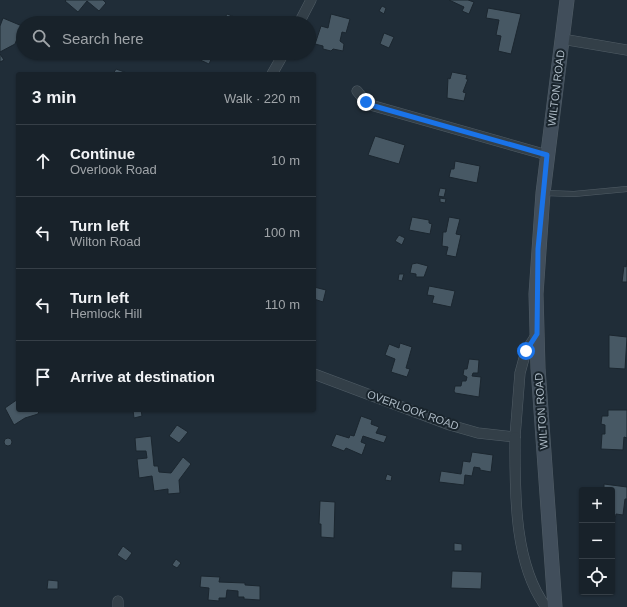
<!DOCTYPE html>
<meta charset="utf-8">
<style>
body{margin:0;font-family:Helvetica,sans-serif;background:#212a32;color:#f1f3f6}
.controls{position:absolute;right:12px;bottom:12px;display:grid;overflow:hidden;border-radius:4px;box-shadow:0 1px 3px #0004}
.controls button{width:36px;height:36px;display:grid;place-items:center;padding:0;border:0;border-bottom:1px solid #363f47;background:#18222a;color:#f1f3f6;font:20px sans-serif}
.stop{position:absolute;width:12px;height:12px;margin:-9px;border:3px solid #1a73e8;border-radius:50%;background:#fff}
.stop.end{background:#1a73e8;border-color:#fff;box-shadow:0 1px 4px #0008}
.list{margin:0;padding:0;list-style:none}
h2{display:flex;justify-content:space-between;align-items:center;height:52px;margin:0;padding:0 16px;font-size:17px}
h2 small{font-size:13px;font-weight:400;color:#9fa4a8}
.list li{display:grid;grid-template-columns:26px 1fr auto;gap:12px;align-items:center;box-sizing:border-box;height:72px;padding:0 16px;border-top:1px solid #363f47}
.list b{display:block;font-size:15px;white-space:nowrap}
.list p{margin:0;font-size:13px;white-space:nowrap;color:#9fa4a8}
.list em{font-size:13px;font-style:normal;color:#9fa4a8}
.icon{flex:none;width:22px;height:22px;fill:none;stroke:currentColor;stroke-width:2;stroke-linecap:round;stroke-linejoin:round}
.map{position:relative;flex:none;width:627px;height:607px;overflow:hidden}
.search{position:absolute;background:#18222a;box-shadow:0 1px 3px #0004;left:16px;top:16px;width:300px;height:44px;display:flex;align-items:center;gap:10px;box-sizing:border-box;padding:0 14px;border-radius:22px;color:#9fa4a8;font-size:15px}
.panel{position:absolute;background:#18222a;box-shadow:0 1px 3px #0004;left:16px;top:72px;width:300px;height:340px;border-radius:4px}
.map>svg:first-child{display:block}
.building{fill:#475864;stroke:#1b262f}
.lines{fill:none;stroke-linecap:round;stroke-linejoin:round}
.lane-casing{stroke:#515d66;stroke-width:6}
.street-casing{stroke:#515d66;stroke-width:11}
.secondary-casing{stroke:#515d66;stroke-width:15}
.lane{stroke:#333f48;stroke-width:5}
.street{stroke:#333f48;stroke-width:10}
.secondary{stroke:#414e5b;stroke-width:14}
.route{stroke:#1a73e8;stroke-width:5}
.labels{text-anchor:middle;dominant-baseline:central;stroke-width:4;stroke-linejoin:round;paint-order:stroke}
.street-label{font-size:11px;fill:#adbac5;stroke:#19242c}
</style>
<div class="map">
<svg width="627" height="607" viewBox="0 0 627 607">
<rect width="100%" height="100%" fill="#202d38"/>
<!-- building -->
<g class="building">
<polygon points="66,0 103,0 106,3 99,11 87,1 78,12 65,1"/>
<polygon points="449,0 468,0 474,2 469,14 462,11 464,7"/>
<polygon points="382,6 386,8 384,14 379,11"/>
<polygon points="488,8 521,14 511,54 498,51 501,36 496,35 499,20 486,18"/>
<polygon points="227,14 237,18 234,23 210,23 213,17 223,22"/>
<polygon points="331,14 350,19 346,33 342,32 340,41 344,44 343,51 333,49 331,51 323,49 323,46 315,44 321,26 328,28"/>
<polygon points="3,18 22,26 15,44 0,52 0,26"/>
<polygon points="384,33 394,37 389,48 380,44"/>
<polygon points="185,53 214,53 209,64"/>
<polygon points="0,54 4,60 0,62"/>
<polygon points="116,69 130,74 113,74"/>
<polygon points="452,72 467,75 466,79 468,79 463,92 466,93 464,101 447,98 448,78 450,79"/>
<polygon points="375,136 405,145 399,164 368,155"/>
<polygon points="455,161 480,166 477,183 449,177 451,169 454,169"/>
<polygon points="440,188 446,189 444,197 438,196"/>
<polygon points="440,198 446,199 445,203 440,202"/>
<polygon points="412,217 429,220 429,223 432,224 430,234 409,230"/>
<polygon points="449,217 460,219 456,234 461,235 456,257 446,255 448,247 442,246 443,232 446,232"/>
<polygon points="399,235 405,238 402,245 395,241"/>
<polygon points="627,260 627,282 622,282 624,266 626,267"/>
<polygon points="417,263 428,266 424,277 416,277 416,274 410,273 412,264"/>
<polygon points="399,274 404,274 402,281 398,280"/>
<polygon points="429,286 455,291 451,307 432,303 434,296 427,295"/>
<polygon points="314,287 326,290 323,302 314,299"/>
<polygon points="609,335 627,337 625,369 609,368"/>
<polygon points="400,343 412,347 406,368 410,369 407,377 391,372 395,359 385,355 389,344 399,348"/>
<polygon points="469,359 479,360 478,373 473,373 472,376 481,377 479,397 455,393 454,391 455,386 461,386 462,381 466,381 467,377 463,375 464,369 467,369"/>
<polygon points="18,399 18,410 39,411 38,414 25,418 14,425 5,408"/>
<polygon points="133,410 141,410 142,416 134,418"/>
<polygon points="608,410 627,410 627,438 624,437 623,450 601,449 602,434 605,434 605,425 601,424 602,416 608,416"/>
<polygon points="361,416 372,420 371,424 379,427 376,433 387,436 384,443 363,436 361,442 366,444 362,455 346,448 344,451 331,446 336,434 349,438 350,435 354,436"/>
<polygon points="177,425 188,432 179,443 169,436"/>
<polygon points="151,436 154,466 158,466 159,472 171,473 183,457 191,464 179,480 180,493 168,494 168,489 154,491 152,476 139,478 137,459 147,458 146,451 136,451 135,438"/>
<circle cx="8" cy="442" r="4"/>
<polygon points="472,452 493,455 491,472 480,470 480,468 474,467 472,476 465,475 464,485 439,482 441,471 461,474 463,461 470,462"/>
<polygon points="387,474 392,476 391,481 385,480"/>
<polygon points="604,484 627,487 627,499 625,499 623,515 616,514 612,536 612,490 604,490"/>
<polygon points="320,501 335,502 334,538 321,537 321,524 319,524"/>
<polygon points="454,543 462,544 462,551 454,551"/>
<polygon points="123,546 132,553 126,561 117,555"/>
<polygon points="176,559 181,563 177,568 172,565"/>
<polygon points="452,571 482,572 481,589 451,588"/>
<polygon points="201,576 220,577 219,582 245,583 245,585 260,586 260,600 244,599 244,597 238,597 238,591 227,590 226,598 219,598 219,601 208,600 209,588 200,587"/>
<polygon points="48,580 58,581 58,589 47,589"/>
</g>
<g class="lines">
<!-- lane casing -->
<g class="lane-casing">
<polyline id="lane" points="544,193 574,194 627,189"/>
</g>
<!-- street casing -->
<g class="street-casing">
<g id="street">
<polyline points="299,23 311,0"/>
<polyline points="562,39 627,50"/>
<polyline points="272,74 284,53"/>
<polyline points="357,91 366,102 374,106 547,155"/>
<polyline points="314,374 450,425 478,433 515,437 520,373 526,351 537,334"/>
<path d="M515,437C515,489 513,563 546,607"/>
<polyline points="118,607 118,601"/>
</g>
</g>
<!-- secondary casing -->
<g class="secondary-casing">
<polyline id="secondary" points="555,607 538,368 536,294 543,193 567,0"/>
</g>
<!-- lane -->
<use href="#lane" class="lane"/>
<!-- street -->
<use href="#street" class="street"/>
<!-- secondary -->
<use href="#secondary" class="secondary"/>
</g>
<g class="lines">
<!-- route -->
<polyline class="route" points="366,102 374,106 547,155 538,249 537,334 526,351"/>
</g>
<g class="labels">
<!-- street labels -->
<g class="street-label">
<text transform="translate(556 88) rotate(-83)">WILTON ROAD</text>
<text transform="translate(413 410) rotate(20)">OVERLOOK ROAD</text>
<text transform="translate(541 411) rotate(-94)">WILTON ROAD</text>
</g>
</g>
</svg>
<div class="controls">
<button>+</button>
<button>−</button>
<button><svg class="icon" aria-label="locate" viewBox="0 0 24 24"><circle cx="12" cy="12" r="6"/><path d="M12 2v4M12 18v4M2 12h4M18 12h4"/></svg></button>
</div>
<div class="stop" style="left:526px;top:351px"></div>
<div class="stop end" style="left:366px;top:102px"></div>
<div class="search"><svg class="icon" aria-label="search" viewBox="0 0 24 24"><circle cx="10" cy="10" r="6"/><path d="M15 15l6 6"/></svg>Search here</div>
<section class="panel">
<h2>3 min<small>Walk · 220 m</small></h2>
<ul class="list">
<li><svg class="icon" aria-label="ahead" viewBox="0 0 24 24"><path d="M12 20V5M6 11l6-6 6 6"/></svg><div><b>Continue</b><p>Overlook Road</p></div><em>10 m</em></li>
<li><svg class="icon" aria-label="left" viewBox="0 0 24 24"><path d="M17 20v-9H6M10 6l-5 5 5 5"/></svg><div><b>Turn left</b><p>Wilton Road</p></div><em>100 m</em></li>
<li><svg class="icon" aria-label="left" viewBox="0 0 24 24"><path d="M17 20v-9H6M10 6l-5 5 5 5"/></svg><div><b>Turn left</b><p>Hemlock Hill</p></div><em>110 m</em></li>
<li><svg class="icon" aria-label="arrive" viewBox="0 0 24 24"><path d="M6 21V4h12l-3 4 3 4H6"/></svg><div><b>Arrive at destination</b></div></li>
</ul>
</section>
</div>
